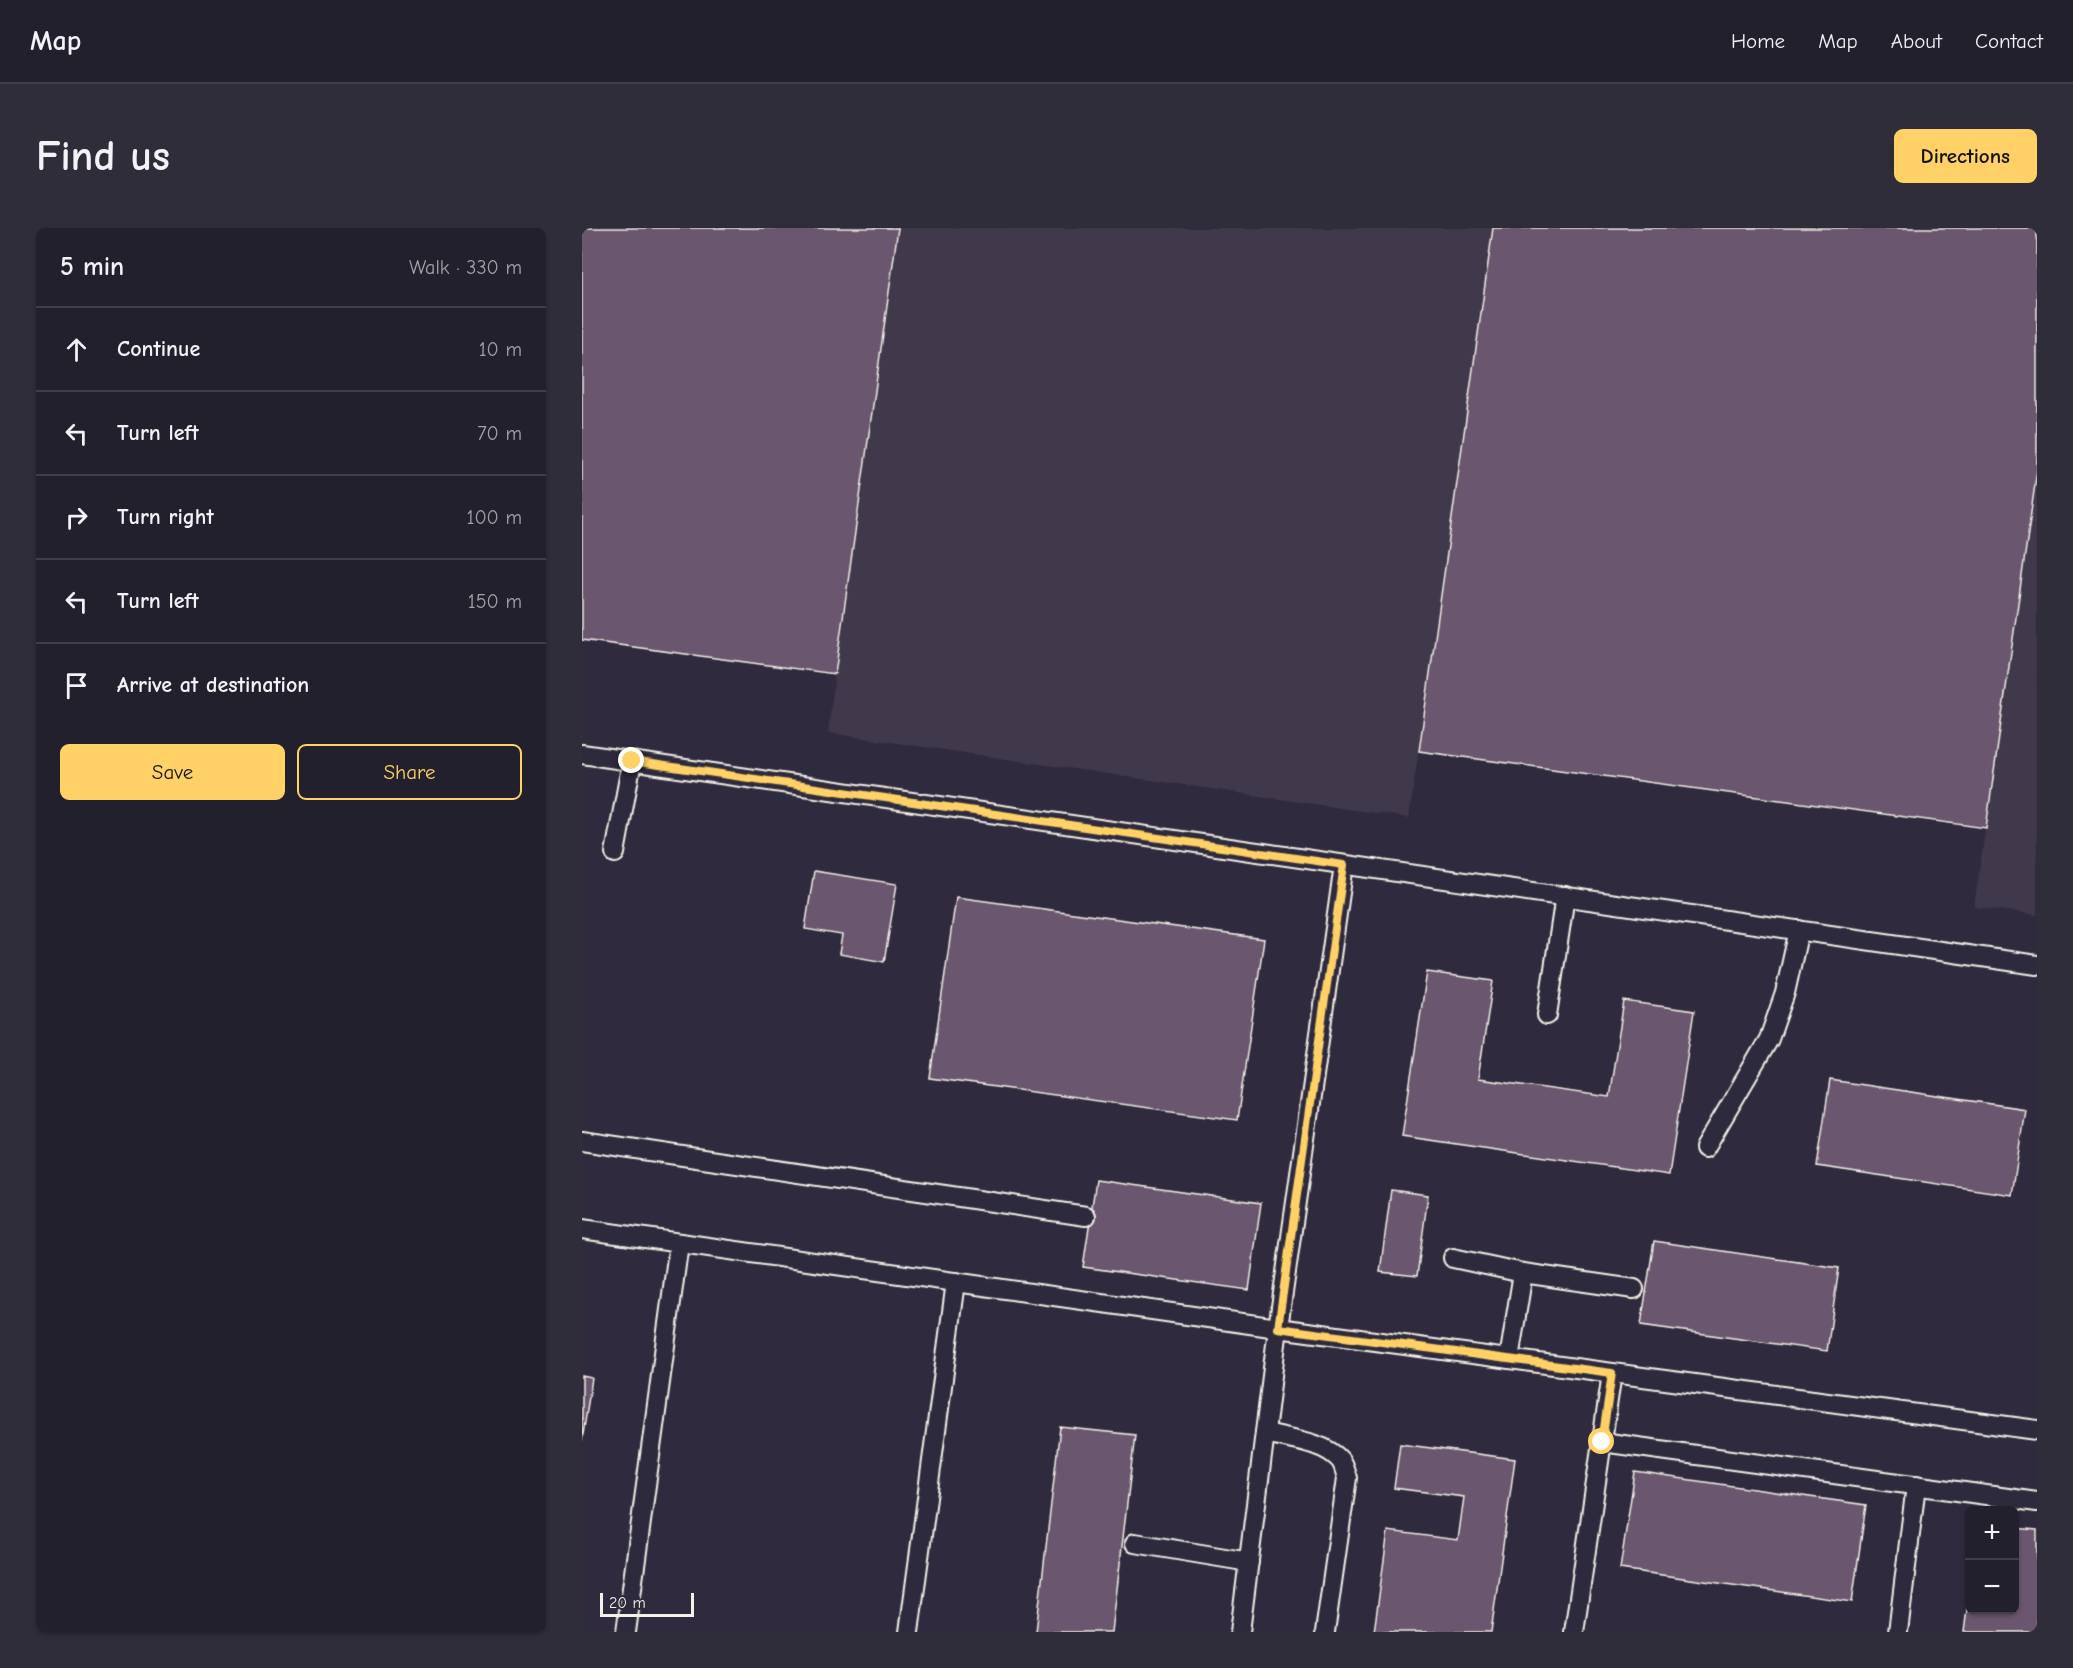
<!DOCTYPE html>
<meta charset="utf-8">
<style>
body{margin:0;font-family:"Comic Neue",sans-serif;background:#2f2d3a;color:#f1f3f6}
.controls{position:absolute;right:18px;bottom:18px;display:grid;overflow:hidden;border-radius:9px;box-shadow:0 2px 4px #0004}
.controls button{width:54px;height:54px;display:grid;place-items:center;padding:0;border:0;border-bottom:2px solid #403e4a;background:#23202e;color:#f1f3f6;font:30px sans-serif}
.scale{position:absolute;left:18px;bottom:15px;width:94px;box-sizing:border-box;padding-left:6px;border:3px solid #f4f1e8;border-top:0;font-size:16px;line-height:21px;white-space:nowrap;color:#f4f1e8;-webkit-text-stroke:4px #2f2a3d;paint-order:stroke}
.stop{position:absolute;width:18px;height:18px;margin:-14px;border:4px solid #ffd166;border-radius:50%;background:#fff}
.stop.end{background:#ffd166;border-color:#fff;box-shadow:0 2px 6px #0008}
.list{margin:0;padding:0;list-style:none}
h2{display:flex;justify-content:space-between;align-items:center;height:78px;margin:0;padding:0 24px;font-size:26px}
h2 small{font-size:20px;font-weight:400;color:#a3a3aa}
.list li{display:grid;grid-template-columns:39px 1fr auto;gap:18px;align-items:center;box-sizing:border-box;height:84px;padding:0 24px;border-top:2px solid #403e4a}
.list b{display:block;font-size:22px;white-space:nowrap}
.list em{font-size:20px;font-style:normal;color:#a3a3aa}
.actions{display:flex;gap:12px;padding:18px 24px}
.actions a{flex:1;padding:14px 0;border:2px solid #ffd166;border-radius:9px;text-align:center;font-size:21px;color:#ffd166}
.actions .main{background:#ffd166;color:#111}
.icon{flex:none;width:33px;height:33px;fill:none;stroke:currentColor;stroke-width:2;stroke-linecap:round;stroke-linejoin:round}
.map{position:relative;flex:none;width:1455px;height:1404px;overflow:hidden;border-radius:9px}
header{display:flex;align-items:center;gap:36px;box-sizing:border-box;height:84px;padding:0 30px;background:#23202e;border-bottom:2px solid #403e4a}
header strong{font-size:28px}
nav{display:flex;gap:33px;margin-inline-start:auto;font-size:21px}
.intro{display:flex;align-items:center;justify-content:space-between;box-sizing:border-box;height:144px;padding:0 36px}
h1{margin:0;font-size:42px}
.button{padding:15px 27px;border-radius:9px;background:#ffd166;color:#111;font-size:21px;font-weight:700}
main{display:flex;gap:36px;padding:0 36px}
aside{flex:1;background:#23202e;border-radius:9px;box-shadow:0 2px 4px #0004}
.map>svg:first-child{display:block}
.built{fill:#41384c}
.building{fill:#6b576e;stroke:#f4f1e8;stroke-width:1.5}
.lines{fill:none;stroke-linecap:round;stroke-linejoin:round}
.service-casing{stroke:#f4f1e8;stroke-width:22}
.service{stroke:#2f2a3d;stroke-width:18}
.route{stroke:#ffd166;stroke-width:8}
</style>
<header>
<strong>Map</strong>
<nav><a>Home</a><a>Map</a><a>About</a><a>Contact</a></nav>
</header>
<div class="intro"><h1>Find us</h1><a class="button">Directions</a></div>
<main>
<aside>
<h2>5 min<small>Walk · 330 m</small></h2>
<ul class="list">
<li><svg class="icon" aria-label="ahead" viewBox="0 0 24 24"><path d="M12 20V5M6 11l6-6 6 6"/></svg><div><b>Continue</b></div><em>10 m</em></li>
<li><svg class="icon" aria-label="left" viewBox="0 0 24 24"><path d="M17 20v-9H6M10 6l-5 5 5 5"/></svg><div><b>Turn left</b></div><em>70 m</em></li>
<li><svg class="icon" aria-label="right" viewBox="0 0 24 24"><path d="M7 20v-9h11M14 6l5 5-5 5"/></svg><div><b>Turn right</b></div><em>100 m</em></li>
<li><svg class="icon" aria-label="left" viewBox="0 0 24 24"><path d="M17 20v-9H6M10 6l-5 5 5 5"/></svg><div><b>Turn left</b></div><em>150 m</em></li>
<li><svg class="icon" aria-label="arrive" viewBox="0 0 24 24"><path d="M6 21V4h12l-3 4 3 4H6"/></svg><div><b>Arrive at destination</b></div></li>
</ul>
<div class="actions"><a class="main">Save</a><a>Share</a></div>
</aside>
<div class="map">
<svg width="1455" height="1404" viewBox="0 0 1455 1404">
<rect width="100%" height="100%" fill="#2f2a3d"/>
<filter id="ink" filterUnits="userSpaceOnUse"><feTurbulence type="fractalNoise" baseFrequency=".0167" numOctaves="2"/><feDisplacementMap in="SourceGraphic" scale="12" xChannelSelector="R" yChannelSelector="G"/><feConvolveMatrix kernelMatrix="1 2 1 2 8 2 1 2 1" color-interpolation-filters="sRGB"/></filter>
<g filter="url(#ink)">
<!-- built -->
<g class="built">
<polygon points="316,0 911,0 827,590 246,505 253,446"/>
<polygon points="1455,242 1455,687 1392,679"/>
</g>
<!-- building -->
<g class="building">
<polygon points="0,0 316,0 253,446 0,412"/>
<polygon points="911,0 1455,0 1455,242 1404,600 837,523"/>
<polygon points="232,643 315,656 302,734 257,726 260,707 223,701"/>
<polygon points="374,669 682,711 655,892 348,850"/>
<polygon points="845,744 911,753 896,851 1027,869 1042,773 1112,783 1087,947 820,908"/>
<polygon points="1248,852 1443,881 1430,967 1235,938"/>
<polygon points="514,952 679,975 667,1062 501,1039"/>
<polygon points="809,962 846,967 835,1048 798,1044"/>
<polygon points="1072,1013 1257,1040 1245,1123 1059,1097"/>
<polygon points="0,1148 10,1150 0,1213"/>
<polygon points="478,1199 553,1207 530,1404 454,1404"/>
<polygon points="818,1216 933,1231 909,1404 792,1404 806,1303 876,1312 882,1269 812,1260"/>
<polygon points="1053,1244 1284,1277 1270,1374 1038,1341"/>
<polygon points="1432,1300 1455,1302 1455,1404 1382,1404 1388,1359 1388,1382 1432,1382"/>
</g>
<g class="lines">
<!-- service casing -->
<g class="service-casing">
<g id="service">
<polyline points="0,526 1455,737"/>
<polyline points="33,625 50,533"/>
<polyline points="965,787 983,668"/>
<polyline points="0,913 504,988"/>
<polyline points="1123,920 1187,811 1203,765 1217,702"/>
<polyline points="0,1001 696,1100 1455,1202"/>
<polyline points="871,1030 941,1045 1052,1061"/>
<polyline points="927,1131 941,1045"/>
<path d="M683,1205C706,1211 741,1213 758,1232C762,1237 763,1244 765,1250L743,1404"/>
<polyline points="1020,1214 1455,1274"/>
<polyline points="553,1315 667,1334"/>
<polyline points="44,1404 97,1015"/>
<polyline points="327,1404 374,1054"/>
<polyline points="658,1404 696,1100 762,637"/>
<polyline points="992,1404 1030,1145"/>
<polyline points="1316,1404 1334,1257"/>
</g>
</g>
<!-- service -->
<use href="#service" class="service"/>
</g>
</g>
<g class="lines" filter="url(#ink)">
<!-- route -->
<polyline class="route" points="50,533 762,637 696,1100 1030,1145 1020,1214"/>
</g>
</svg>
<div class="controls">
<button>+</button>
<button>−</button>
</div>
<div class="scale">20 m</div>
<div class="stop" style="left:1020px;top:1214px"></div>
<div class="stop end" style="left:50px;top:533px"></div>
</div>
</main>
